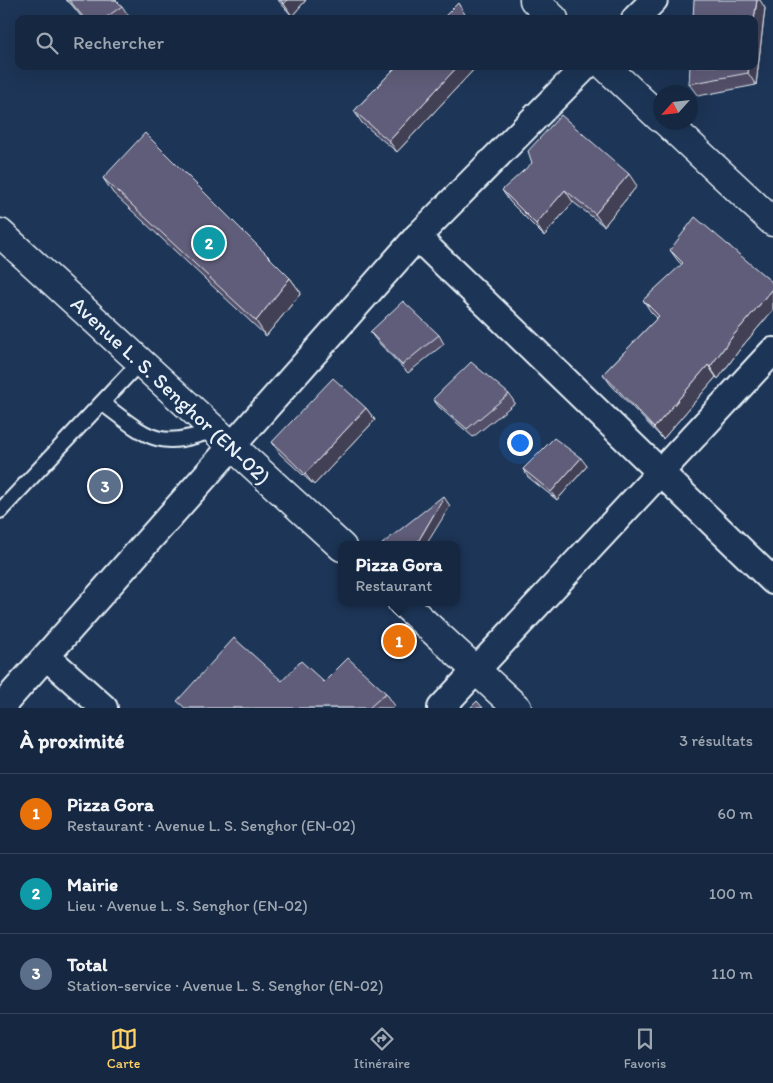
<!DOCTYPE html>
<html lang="fr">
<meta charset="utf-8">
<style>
body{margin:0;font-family:Itim,sans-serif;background:#23344c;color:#f1f3f6}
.compass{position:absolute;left:653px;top:85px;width:45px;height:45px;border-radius:50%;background:#162841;box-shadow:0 5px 20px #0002;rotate:243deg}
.you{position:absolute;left:519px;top:442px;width:18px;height:18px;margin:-12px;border:4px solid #fff;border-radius:50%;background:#1a73e8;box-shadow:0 0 0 8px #1a73e833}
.badge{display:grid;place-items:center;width:32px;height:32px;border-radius:50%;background:#ffd166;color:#fff;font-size:16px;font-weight:700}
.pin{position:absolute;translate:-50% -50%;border:2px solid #fff;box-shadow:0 1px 5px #0006}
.popup{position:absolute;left:338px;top:541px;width:122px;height:65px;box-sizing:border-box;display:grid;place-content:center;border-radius:10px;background:#162841;filter:drop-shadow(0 1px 4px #0005);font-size:16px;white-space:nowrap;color:#9ea6b1}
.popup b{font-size:19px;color:#f1f3f6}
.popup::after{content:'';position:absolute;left:50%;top:100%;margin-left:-10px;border:10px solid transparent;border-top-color:#162841}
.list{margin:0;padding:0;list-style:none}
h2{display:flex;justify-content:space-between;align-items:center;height:65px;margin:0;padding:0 20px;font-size:21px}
h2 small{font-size:16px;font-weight:400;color:#9ea6b1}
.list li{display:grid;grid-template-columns:32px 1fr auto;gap:15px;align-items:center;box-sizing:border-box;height:80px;padding:0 20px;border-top:1px solid #35445a}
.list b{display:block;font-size:19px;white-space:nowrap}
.list p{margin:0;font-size:16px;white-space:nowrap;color:#9ea6b1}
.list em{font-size:16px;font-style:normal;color:#9ea6b1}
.icon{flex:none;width:28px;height:28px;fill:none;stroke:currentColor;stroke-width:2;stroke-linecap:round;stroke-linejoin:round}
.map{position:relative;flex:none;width:773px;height:708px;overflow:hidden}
.search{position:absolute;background:#162841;box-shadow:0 5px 20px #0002;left:15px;right:15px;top:15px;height:55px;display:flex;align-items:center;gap:12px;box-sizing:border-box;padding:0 18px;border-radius:10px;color:#9ea6b1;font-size:19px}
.sheet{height:305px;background:#162841}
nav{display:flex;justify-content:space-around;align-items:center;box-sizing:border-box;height:70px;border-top:1px solid #35445a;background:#162841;font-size:14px;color:#9ea6b1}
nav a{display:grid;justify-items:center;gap:2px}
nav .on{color:#ffd166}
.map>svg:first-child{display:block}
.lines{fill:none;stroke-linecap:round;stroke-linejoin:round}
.service-casing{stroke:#e8f1f8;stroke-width:18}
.minor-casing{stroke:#e8f1f8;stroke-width:30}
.tertiary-casing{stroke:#e8f1f8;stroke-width:31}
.primary-casing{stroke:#e8f1f8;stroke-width:31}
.service{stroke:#1d3557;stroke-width:14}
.minor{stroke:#1d3557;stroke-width:26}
.tertiary{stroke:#1d3557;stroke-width:28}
.primary{stroke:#1d3557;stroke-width:28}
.wall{fill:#535069;stroke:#e8f1f8}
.shaded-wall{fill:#434155;stroke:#e8f1f8}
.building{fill:#605d7a;stroke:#e8f1f8}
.labels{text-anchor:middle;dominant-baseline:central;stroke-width:4.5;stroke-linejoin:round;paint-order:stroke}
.street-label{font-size:21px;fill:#e8f1f8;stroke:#1d3557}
</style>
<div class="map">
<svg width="773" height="708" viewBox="0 0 773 708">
<rect width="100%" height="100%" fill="#1d3557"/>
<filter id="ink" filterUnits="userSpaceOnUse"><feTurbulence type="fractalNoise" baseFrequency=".02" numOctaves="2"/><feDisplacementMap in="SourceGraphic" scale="10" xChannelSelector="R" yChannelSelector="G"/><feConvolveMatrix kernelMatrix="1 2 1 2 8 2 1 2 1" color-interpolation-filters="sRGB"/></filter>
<g filter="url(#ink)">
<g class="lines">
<!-- service casing -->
<g class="service-casing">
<g id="service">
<path d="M102,403C148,437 156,451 214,430"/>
<polyline points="0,511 140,362"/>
</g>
</g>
<!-- minor casing -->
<g class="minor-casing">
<g id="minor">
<polyline points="635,19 654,0"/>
<polyline points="417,237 773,581"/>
<polyline points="47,657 104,708"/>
<polyline points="0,708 417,237 586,66"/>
<polyline points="441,708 773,351"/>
</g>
</g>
<!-- tertiary casing -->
<g class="tertiary-casing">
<g id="tertiary">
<polyline points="534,0 554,19"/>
<polyline points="605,66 660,118"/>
<polyline points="666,122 773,222"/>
</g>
</g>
<!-- primary casing -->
<g class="primary-casing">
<g id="primary">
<polyline points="0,233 342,547"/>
<polyline points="402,602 517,708"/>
</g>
</g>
<!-- service -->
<use href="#service" class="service"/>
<!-- minor -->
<use href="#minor" class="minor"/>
<!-- tertiary -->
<use href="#tertiary" class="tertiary"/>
<!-- primary -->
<use href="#primary" class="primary"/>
</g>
<!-- wall -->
<g class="wall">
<polygon points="66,0 116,0 122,6 130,18 129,19 83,19 71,4"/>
<polygon points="278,0 306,0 292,16"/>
<polygon points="765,8 756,85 698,96 689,84"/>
<polygon points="397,66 477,66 397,152 362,123 354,111"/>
<polygon points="103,178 290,278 301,293 266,336 113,193"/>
<polygon points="637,186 604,226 573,202 544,236 510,202 502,190"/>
<polygon points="670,250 773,283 773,310 740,349 718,379 716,377 663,439 611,385 603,374 657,318 651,312 643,300 682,265 678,261"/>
<polygon points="370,332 439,335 444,344 408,373 376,340"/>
<polygon points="509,394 515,403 473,437 439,407 433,399"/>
<polygon points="366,408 375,420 314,485 280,454 272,442"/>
<polygon points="587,466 557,500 528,477 523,469"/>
<polygon points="282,681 324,682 386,693 395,706 393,708 185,708"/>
</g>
<!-- shaded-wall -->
<g class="shaded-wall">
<polygon points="287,0 306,0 292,16 284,4"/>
<polygon points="757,0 760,0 765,8 756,85 748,73 749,66 754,66 754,20"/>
<polygon points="458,66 477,66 397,152 389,141"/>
<polygon points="629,174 637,186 604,226 595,214"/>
<polygon points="565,190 573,202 544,236 536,224"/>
<polygon points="290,278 301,293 266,336 256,321"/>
<polygon points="773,289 773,310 740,349 718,379 710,367 732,337"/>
<polygon points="708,365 716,377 663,439 654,428"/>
<polygon points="366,408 375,420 314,485 305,474"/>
<polygon points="581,458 587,466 557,500 551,492"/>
<polygon points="444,497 450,506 426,545 416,545"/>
</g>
<!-- building -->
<g class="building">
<polygon points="69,0 116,0 122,6 104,19 85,19"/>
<polygon points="280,0 287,0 284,4"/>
<polygon points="694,0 757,0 754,20 754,19 693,19"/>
<polygon points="458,3 468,19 442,19"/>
<polygon points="397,66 458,66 389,141 354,111"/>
<polygon points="690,66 749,66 748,73 689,84"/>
<polygon points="561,115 629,174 595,214 565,190 536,224 502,190 532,163 528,151"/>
<polygon points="145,133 290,278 256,321 103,178"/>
<polygon points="695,217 773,283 773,289 732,337 710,367 708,365 654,428 603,374 659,316 643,300 683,263 670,250"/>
<polygon points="403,301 439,335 402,365 370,332"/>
<polygon points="471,362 509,394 467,429 433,399"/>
<polygon points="333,378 366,408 305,474 272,442"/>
<polygon points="554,438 581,458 551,492 523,469"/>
<polygon points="443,496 444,497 416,545 383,545 382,544"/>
<polygon points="234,638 282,681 301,661 324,682 348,658 386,693 369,708 185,708 177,701"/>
<polygon points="477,701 483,708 470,708"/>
</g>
</g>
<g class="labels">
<!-- street labels -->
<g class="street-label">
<text transform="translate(171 390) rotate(43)">Avenue L. S. Senghor (EN-02)</text>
</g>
</g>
</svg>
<svg class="compass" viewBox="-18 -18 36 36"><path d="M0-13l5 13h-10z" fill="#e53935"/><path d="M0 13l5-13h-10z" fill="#9ea6b1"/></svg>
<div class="you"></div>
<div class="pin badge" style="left:399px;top:641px;background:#e8710a">1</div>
<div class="popup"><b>Pizza Gora</b>Restaurant</div>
<div class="pin badge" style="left:209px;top:243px;background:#0f9aa8">2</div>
<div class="pin badge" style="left:105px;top:486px;background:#5c6f8a">3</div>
<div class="search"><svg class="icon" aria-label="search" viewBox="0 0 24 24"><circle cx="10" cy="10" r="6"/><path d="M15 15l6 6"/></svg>Rechercher</div>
</div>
<section class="sheet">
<h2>À proximité<small>3 résultats</small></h2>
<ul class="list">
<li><span class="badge" style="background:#e8710a">1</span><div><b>Pizza Gora</b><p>Restaurant · Avenue L. S. Senghor (EN-02)</p></div><em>60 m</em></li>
<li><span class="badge" style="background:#0f9aa8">2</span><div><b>Mairie</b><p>Lieu · Avenue L. S. Senghor (EN-02)</p></div><em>100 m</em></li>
<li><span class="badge" style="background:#5c6f8a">3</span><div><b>Total</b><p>Station-service · Avenue L. S. Senghor (EN-02)</p></div><em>110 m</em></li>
</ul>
</section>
<nav>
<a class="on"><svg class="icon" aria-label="map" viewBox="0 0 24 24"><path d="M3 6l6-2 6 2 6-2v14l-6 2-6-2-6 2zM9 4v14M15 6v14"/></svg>Carte</a>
<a><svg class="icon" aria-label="directions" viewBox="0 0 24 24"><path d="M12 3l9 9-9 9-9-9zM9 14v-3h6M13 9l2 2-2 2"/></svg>Itinéraire</a>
<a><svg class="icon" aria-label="saved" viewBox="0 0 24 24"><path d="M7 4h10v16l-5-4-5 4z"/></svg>Favoris</a>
</nav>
